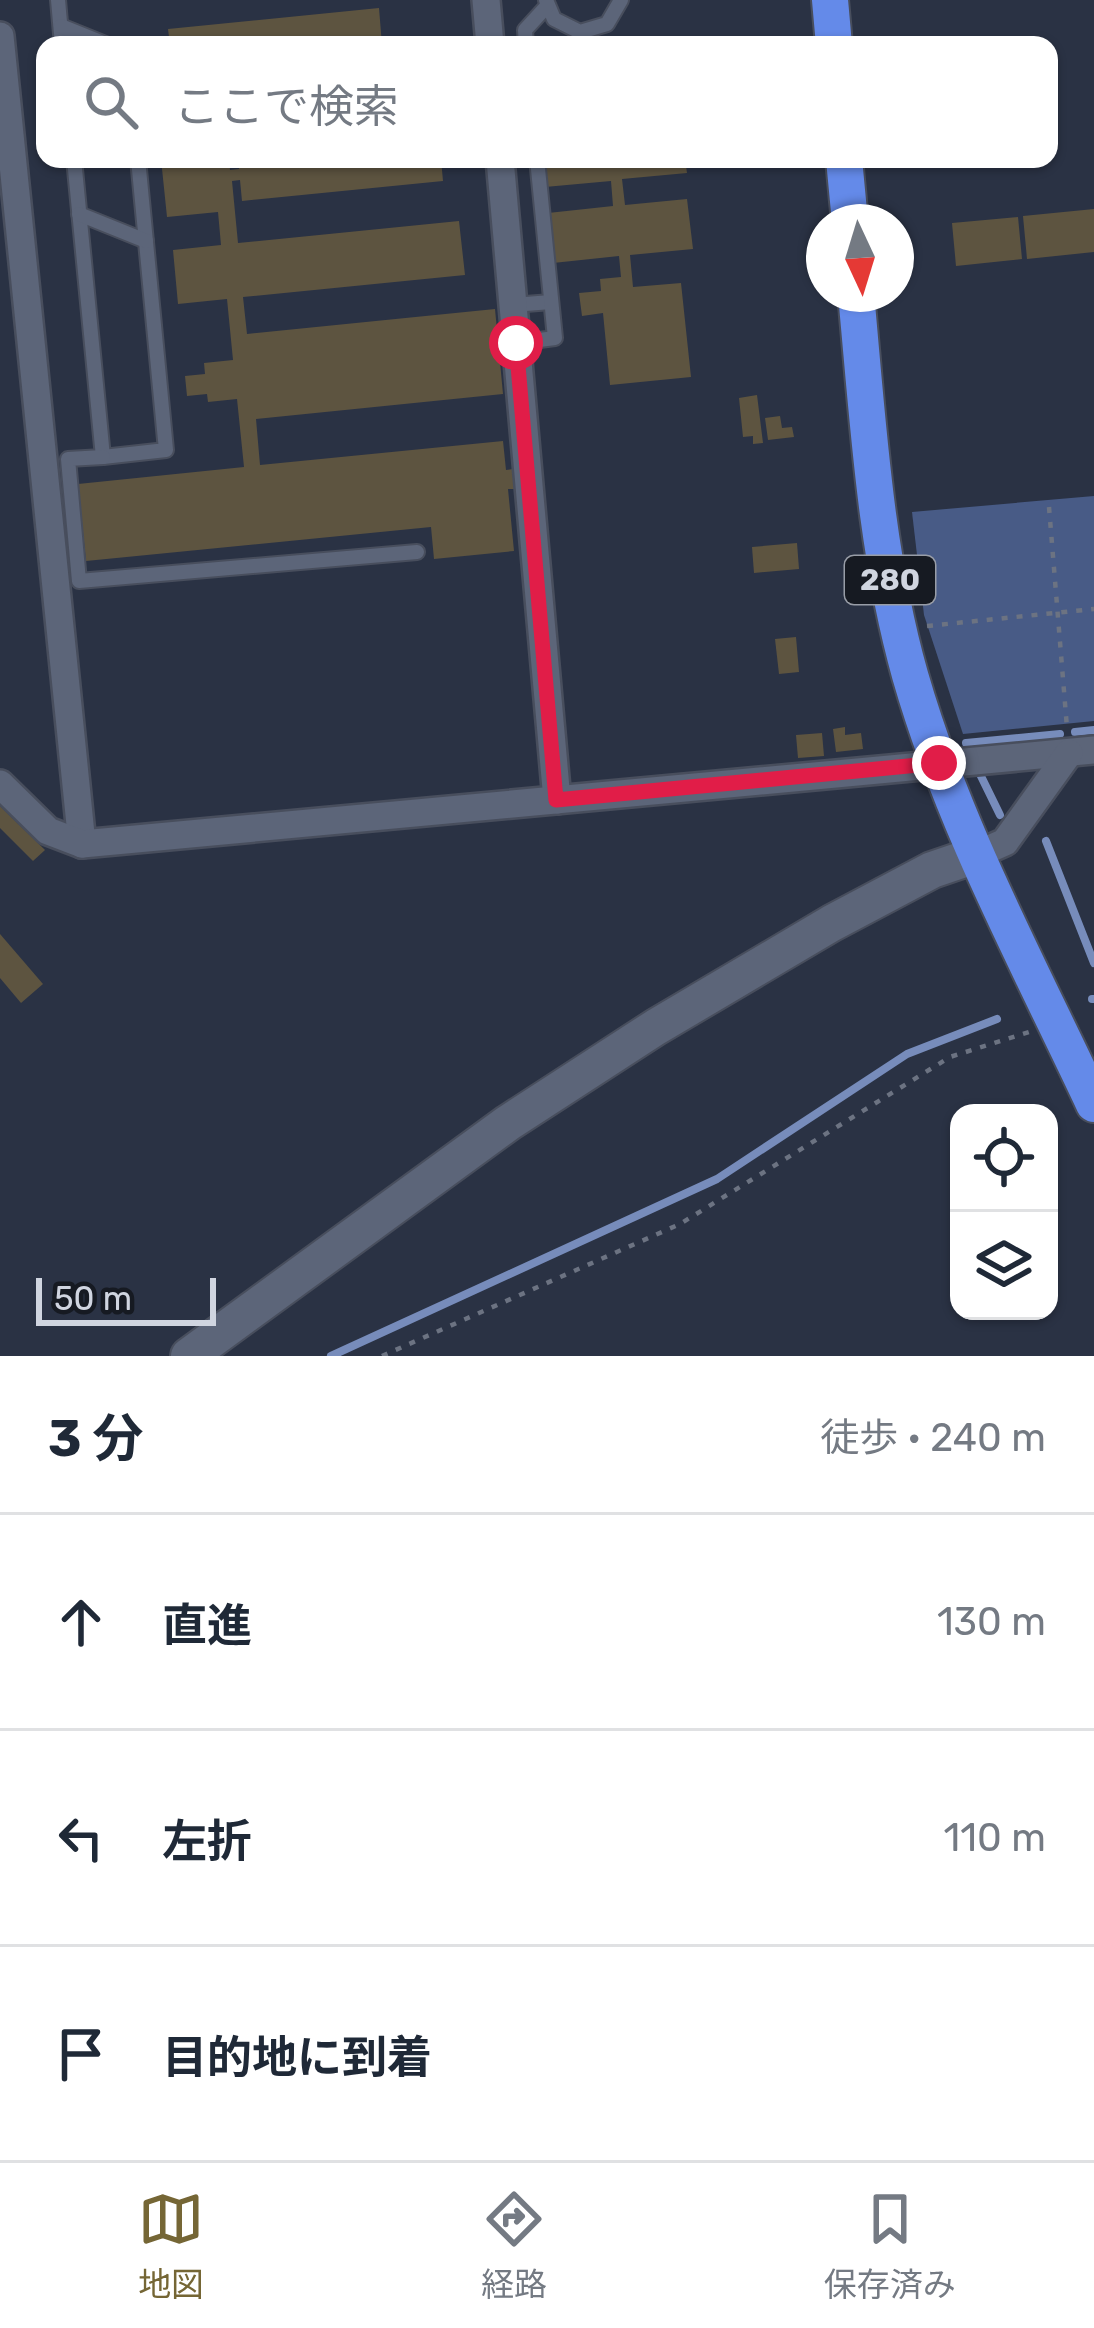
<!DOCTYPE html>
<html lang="ja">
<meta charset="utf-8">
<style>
body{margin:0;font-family:Rubik,"Noto Sans JP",sans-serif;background:#f6f6f7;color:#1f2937}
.controls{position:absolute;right:36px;bottom:36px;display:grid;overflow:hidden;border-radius:24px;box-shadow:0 3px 9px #0004}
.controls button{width:108px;height:108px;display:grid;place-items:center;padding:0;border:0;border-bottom:3px solid #e0e1e3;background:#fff;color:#1f2937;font:60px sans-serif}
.compass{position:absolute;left:806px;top:204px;width:108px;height:108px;border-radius:50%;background:#fff;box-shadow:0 3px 9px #0004;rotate:176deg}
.scale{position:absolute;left:36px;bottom:30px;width:180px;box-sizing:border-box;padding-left:12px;border:6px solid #d0d5e0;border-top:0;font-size:33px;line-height:42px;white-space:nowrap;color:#d0d5e0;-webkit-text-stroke:9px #161a22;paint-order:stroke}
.stop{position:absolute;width:36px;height:36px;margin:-27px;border:9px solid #e11d48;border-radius:50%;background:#fff}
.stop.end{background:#e11d48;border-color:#fff;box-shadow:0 3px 12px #0008}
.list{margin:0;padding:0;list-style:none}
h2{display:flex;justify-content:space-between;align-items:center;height:156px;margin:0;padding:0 48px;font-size:51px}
h2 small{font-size:39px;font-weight:400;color:#747a83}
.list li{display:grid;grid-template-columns:78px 1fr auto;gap:36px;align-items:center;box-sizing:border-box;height:216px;padding:0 48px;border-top:3px solid #e0e1e3}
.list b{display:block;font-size:45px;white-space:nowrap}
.list em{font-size:39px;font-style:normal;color:#747a83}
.icon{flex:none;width:66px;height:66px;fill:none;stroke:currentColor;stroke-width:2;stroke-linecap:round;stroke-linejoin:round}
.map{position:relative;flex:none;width:1094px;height:1356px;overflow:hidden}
.search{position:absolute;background:#fff;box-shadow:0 3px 9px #0004;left:36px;right:36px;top:36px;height:132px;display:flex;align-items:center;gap:30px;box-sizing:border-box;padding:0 42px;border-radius:24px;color:#747a83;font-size:45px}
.sheet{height:804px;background:#fff}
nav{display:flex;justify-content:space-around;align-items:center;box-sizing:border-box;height:168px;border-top:3px solid #e0e1e3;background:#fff;font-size:33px;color:#747a83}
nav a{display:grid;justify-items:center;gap:6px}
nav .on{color:#756635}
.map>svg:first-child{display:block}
.green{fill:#485b86}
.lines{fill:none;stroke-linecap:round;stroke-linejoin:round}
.stream{stroke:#778cbb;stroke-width:8}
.building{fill:#5d5440}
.lane-casing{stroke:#484e5d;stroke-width:18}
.street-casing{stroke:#484e5d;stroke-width:32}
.secondary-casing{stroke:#484e5d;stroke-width:40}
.highway-casing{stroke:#484e5d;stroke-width:40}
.path{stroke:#6c7382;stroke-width:4.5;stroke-dasharray:6 9;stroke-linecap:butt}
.lane{stroke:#5c6579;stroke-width:14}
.street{stroke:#5c6579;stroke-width:27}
.secondary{stroke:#5c6579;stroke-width:36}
.highway{stroke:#648ae9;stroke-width:36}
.route{stroke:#e11d48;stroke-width:15}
.labels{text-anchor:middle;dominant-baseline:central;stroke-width:9;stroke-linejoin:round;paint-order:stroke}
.shield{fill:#161a22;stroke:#989da7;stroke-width:3}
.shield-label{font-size:30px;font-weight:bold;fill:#d0d5e0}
</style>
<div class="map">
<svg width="1094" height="1356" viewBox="0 0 1094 1356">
<rect width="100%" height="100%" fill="#2a3244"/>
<!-- green -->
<polygon class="green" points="1094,496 1094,721 963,734 924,615 912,512"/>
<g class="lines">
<!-- stream -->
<g class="stream">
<polyline points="1075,732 1094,730"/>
<polyline points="966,743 1060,734"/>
<polyline points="978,770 1000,815"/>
<polyline points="1046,841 1094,963"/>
<polyline points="1092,999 1094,999"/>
<polyline points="331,1356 717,1179 907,1054 997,1019"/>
</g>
</g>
<!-- building -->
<g class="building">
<polygon points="379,8 382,45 170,45 168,29"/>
<polygon points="161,159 229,159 230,170 239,169 238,159 441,159 443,181 242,201 240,180 232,181 238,243 459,221 465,275 243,297 247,334 495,309 503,394 256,419 260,465 503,441 506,470 513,469 515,489 508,489 514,551 434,559 431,527 86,561 78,484 244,467 237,399 208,402 207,394 187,396 185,376 205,374 204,363 233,360 227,299 178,304 173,250 221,245 218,212 167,217"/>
<polygon points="542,159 685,159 687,173 622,179 625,205 687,199 693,249 630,255 633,287 681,283 691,377 610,385 603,313 582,316 579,293 601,291 600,279 621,277 619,256 553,263 548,213 613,206 611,181 545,187"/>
<polygon points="1094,209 1094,252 1027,259 1023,216"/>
<polygon points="1018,217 1022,259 956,266 952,223"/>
<polygon points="757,395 763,443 753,444 753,436 743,437 739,398"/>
<polygon points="780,416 782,428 792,427 794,437 768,440 765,418"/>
<polygon points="797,543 799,569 754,573 752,547"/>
<polygon points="796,637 799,672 779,674 775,639"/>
<polygon points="845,727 845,735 861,733 863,749 836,752 833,729"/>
<polygon points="822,733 824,756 798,758 796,735"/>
<polygon points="0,806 45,850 33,861 0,828"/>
<polygon points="0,934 43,984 21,1003 0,978"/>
</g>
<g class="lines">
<!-- lane casing -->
<g class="lane-casing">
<g id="lane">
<polyline points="58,0 62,45"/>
<polyline points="546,0 554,19 580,32 607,24 621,0"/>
<polyline points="61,26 108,45"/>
<polyline points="526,45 525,30 547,6"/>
<polyline points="74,159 103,457 166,450 138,159"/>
<polyline points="79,214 146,241"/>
<polyline points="513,305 551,302"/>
<polyline points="516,343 555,338 537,159"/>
<polyline points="103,457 68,459 79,581 417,552"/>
</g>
</g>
<!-- street casing -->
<g class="street-casing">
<g id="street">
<polyline points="486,0 490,45"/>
<polyline points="0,36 82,844"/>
<polyline points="500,159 557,800"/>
<polyline points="0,784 48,831 82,844 1094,750"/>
<polyline points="976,855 1005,842 1069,753"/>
</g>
</g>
<!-- secondary casing -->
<g class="secondary-casing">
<polyline id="secondary" points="189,1356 508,1123 656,1027 832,923 932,870 976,855"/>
</g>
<!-- highway casing -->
<g class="highway-casing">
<g id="highway">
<polyline points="830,0 834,45"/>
<polyline points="844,159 850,222"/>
<path d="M856,294C868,421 875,551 910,675C953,825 1028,963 1094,1104"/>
</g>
</g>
<!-- path -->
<g class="path">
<polyline points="1049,507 1067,728"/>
<polyline points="927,626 1094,609"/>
<polyline points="382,1356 680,1224 950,1057 1029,1032"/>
</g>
<!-- lane -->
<use href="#lane" class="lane"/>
<!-- street -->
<use href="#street" class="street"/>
<!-- secondary -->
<use href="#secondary" class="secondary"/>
<!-- highway -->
<use href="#highway" class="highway"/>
</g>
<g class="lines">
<!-- route -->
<polyline class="route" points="516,343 556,800 939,763"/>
</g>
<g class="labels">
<!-- shield labels -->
<rect class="shield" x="845" y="556" width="90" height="48" rx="9"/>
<g class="shield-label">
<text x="890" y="580">280</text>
</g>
</g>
</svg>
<div class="controls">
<button><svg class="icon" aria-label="locate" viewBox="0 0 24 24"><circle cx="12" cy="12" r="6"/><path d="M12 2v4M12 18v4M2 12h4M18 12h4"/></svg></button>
<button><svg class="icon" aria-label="layers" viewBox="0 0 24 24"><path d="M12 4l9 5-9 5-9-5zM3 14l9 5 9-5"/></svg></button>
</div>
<svg class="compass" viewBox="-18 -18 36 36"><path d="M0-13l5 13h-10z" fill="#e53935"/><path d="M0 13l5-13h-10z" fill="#747a83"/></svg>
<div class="scale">50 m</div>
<div class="stop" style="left:516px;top:343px"></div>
<div class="stop end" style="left:939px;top:763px"></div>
<div class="search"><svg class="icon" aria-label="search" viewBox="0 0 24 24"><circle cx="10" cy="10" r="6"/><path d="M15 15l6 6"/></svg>ここで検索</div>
</div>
<section class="sheet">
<h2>3 分<small>徒歩 · 240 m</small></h2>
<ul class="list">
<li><svg class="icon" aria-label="ahead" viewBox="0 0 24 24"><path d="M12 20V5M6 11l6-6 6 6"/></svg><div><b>直進</b></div><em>130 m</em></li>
<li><svg class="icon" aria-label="left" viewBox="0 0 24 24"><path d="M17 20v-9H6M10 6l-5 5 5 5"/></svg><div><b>左折</b></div><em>110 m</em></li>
<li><svg class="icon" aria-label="arrive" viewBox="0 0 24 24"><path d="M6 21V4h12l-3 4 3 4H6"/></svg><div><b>目的地に到着</b></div></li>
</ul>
</section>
<nav>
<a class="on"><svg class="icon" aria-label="map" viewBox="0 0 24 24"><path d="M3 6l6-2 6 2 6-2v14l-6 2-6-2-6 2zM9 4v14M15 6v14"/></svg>地図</a>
<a><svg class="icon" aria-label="directions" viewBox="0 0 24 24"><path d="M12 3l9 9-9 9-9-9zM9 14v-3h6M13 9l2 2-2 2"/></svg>経路</a>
<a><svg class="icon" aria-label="saved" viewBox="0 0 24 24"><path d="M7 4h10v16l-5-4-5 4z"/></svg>保存済み</a>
</nav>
